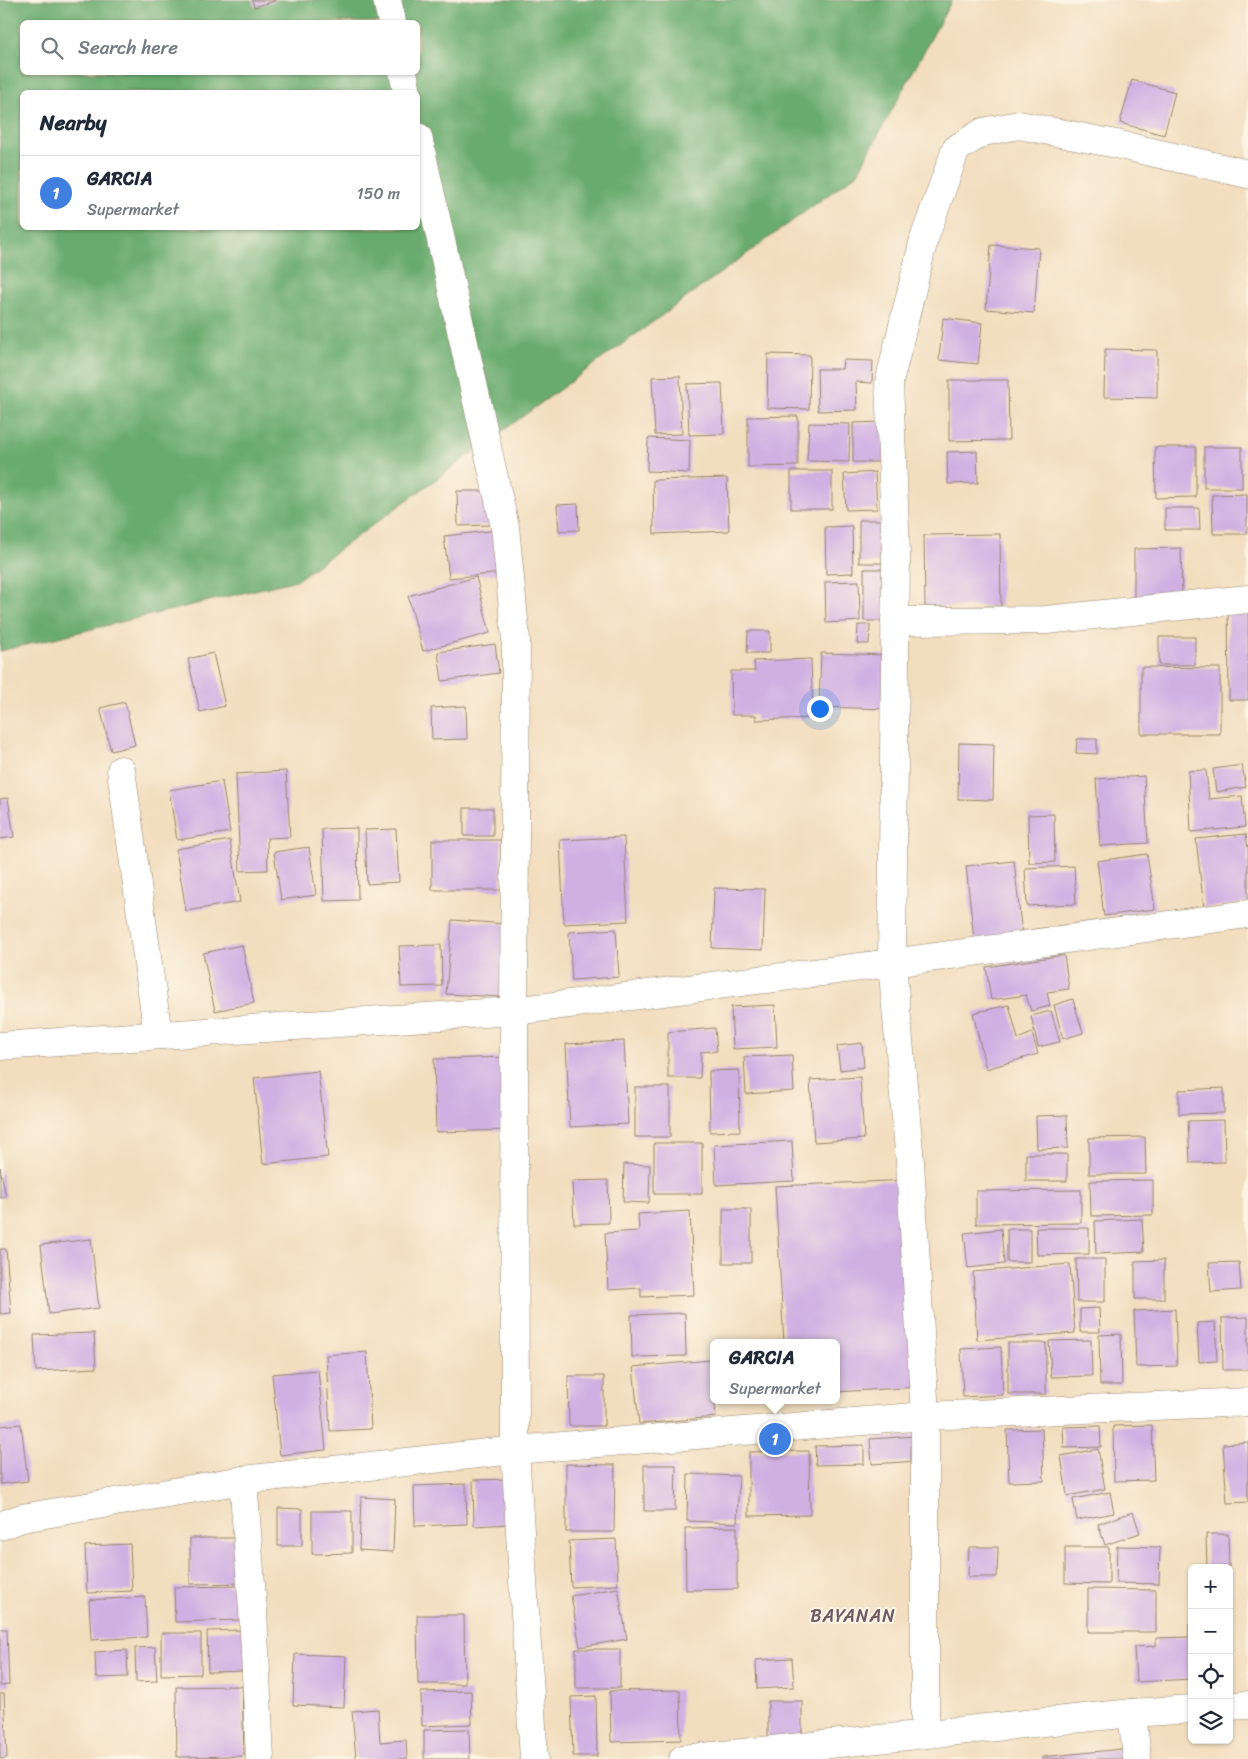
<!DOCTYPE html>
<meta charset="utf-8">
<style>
body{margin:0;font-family:Sriracha,sans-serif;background:#f6f6f7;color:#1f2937}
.controls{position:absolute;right:15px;bottom:15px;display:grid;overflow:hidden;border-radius:8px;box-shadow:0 1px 4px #0004}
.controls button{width:45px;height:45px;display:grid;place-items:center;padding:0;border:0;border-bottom:1px solid #e0e1e3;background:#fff;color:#1f2937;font:25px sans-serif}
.you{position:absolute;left:819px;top:708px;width:18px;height:18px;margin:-12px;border:4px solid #fff;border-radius:50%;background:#1a73e8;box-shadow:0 0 0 8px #1a73e833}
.badge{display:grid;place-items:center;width:32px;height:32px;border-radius:50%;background:#111827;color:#fff;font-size:16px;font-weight:700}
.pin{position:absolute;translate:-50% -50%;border:2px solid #fff;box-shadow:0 1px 5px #0006}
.popup{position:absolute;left:710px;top:1339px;width:130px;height:65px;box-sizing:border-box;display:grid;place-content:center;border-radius:8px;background:#fff;filter:drop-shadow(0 1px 4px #0005);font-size:16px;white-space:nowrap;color:#747a83}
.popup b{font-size:19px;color:#1f2937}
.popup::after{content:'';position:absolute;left:50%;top:100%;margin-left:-10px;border:10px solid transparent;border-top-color:#fff}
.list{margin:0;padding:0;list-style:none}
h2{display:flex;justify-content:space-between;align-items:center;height:65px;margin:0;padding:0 20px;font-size:21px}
h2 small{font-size:16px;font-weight:400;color:#747a83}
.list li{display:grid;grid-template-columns:32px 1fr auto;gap:15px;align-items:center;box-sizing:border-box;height:75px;padding:0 20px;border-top:1px solid #e0e1e3}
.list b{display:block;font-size:19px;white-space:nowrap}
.list p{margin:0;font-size:16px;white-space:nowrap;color:#747a83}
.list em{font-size:16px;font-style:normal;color:#747a83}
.icon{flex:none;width:28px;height:28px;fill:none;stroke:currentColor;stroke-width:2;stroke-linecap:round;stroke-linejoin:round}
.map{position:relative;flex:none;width:1248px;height:1759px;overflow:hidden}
.search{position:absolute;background:#fff;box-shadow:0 1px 4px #0004;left:20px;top:20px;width:400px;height:55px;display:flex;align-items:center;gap:12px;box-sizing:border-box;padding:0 18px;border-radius:8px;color:#747a83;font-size:19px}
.panel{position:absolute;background:#fff;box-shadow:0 1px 4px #0004;left:20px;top:90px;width:400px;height:140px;border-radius:8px}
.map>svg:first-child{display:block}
.forest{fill:#69ab6e;stroke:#526a46;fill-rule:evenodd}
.building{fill:#d0b0e3}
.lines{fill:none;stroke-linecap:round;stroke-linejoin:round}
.minor-casing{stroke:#96846e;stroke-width:29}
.minor{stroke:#fff;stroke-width:28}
.labels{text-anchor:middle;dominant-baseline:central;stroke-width:4;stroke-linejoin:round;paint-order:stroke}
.quarter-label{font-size:18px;letter-spacing:1px;fill:#6f5963;stroke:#fcf5e5}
</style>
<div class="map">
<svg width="1248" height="1759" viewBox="0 0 1248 1759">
<rect width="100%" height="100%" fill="#fcf5e5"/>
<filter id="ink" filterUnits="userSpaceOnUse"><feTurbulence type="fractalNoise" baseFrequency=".02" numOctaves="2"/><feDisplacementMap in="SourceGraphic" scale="10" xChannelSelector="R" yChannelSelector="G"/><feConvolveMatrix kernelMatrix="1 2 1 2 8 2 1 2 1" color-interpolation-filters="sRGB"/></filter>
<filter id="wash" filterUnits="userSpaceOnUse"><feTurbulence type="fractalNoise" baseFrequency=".0096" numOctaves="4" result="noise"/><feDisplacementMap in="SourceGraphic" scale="20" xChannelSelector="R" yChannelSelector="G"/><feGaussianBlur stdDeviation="1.12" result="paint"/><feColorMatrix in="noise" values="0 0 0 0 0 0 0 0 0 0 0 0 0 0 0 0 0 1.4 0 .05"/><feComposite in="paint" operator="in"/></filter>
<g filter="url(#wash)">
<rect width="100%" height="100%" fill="#f2ddbe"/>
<!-- forest -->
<path class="forest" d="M0,0H952L857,174L297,580L0,651ZM22,22H418V72H22ZM22,92H418V228H22Z"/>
<g id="blocks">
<!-- building -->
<g class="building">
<polygon points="252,0 275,0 275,1 254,7"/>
<polygon points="1132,80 1175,92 1164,135 1120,123"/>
<polygon points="991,245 1039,248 1034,313 986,309"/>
<polygon points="943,318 982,323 978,364 939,360"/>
<polygon points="1105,349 1157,350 1157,398 1104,397"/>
<polygon points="768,354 810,355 809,409 767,408"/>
<polygon points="843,360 873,361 872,383 856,382 857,410 818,411 817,369 842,369"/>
<polygon points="680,376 682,434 655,435 652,377"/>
<polygon points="949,380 1008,380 1009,440 949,441"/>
<polygon points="722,383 724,434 689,435 687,384"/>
<polygon points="798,416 798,466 748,467 748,417"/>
<polygon points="884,422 885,462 853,462 853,423"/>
<polygon points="809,423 850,424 849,462 807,461"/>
<polygon points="648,438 690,440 689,473 647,471"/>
<polygon points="1155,447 1196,447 1196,497 1156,498"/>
<rect x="1204" y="447" width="38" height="41"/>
<polygon points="977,451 978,483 948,484 947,452"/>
<rect x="791" y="471" width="41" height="38"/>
<polygon points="875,472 877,509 846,510 844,474"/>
<polygon points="727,478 729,531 654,534 653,480"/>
<polygon points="457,491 490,491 491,525 458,526"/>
<polygon points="1247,494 1247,534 1213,534 1212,495"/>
<polygon points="578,504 579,530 559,531 557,505"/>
<polygon points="1165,508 1199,508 1200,530 1165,530"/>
<rect x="859" y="520" width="30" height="43"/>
<polygon points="852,526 853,573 826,574 825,527"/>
<polygon points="499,530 503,573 449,578 444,536"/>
<polygon points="1000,534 1001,606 925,607 924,535"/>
<polygon points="1181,548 1182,598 1134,599 1134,549"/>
<polygon points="864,569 891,569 890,621 864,621"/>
<polygon points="476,577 490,633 423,651 408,596"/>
<polygon points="859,581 860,621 826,623 825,582"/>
<polygon points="1228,607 1248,607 1248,700 1229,700"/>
<polygon points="858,625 870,625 869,644 857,644"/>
<polygon points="748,631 770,631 770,653 747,653"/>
<rect x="1159" y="637" width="36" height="28"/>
<polygon points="495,644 499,673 442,681 438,652"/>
<polygon points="213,653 225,706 200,712 188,659"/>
<polygon points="821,653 890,655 888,709 819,707"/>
<polygon points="811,659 813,718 756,720 756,715 732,715 731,671 755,671 754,661"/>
<polygon points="1141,667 1220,668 1220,734 1141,734"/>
<polygon points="125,702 135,745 111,751 100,708"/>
<polygon points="466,706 467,739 432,740 431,708"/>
<polygon points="1077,739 1097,739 1097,754 1076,753"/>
<polygon points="959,743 994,744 993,800 958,799"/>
<polygon points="1242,765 1246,787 1216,792 1213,769"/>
<polygon points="1206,770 1209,799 1242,796 1245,827 1191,832 1188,771"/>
<polygon points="286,771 290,837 267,838 268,870 240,871 236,774"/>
<polygon points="1144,776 1148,843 1100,846 1096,779"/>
<polygon points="222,781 230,832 177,840 169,790"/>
<polygon points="8,798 14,837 0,839 0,799"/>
<rect x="464" y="808" width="29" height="28"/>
<polygon points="1054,814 1055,862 1029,863 1028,815"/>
<polygon points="357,828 358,900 324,901 322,829"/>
<polygon points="396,829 399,882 367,884 365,830"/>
<polygon points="1246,834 1248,849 1248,903 1204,908 1196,839"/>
<polygon points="624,837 628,921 564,924 560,840"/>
<polygon points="230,840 240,902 186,911 176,849"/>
<rect x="432" y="840" width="69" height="50"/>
<polygon points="309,847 316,895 281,900 274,852"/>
<polygon points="1147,854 1155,909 1104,916 1097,861"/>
<polygon points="1014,861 1022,935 974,940 966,866"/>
<polygon points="1074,866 1076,904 1027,906 1025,868"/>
<polygon points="714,888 765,889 763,950 712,948"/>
<polygon points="452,920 507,924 501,997 446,994"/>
<polygon points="616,929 619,977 572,980 569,932"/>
<polygon points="242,945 254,1003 215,1011 203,953"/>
<polygon points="441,945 442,986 401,987 399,946"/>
<polygon points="1064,955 1069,989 1047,992 1050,1006 1031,1011 1026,995 991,1000 986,967"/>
<polygon points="1073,999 1083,1033 1063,1039 1054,1005"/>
<polygon points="775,1005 777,1047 733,1049 731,1007"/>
<polygon points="1009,1005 1018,1039 1032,1033 1038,1054 986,1069 973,1013"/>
<polygon points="1051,1011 1060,1042 1038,1047 1031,1016"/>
<polygon points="715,1028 717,1051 701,1052 700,1078 668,1078 668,1032"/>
<polygon points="624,1041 628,1124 570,1127 566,1044"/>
<polygon points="862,1043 864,1067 840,1070 837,1046"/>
<polygon points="792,1055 794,1091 746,1094 744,1057"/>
<polygon points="512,1057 514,1130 436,1132 434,1059"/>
<polygon points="739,1070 740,1131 710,1132 709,1071"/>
<polygon points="318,1071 328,1157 263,1164 254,1078"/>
<polygon points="860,1077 864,1139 814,1142 810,1080"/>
<rect x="635" y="1087" width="35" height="50"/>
<polygon points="1224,1088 1224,1113 1179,1114 1179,1090"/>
<polygon points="1067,1115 1068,1148 1037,1149 1036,1116"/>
<polygon points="1224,1120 1225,1162 1190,1163 1188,1121"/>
<polygon points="1145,1137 1146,1174 1089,1174 1089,1138"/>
<polygon points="792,1141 794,1181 716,1185 714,1145"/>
<rect x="654" y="1143" width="48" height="51"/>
<rect x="1026" y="1154" width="41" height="27"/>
<polygon points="624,1164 650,1165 649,1203 623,1202"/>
<polygon points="0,1167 6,1197 0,1198"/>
<polygon points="608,1180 609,1223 574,1224 572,1181"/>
<polygon points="910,1180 919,1387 836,1392 836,1343 784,1343 775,1186"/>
<polygon points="1153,1180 1153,1215 1091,1216 1090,1181"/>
<polygon points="1081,1190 1081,1223 976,1224 976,1191"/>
<rect x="723" y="1209" width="28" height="54"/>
<polygon points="690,1211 694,1295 641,1297 641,1288 608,1290 605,1233 639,1231 638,1214"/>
<polygon points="1142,1219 1144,1252 1096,1254 1095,1221"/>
<polygon points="1036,1228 1089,1228 1089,1254 1037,1255"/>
<polygon points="1001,1229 1004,1264 968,1268 964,1233"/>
<rect x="1007" y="1229" width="23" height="33"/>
<polygon points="91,1239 99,1308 49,1314 41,1245"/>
<polygon points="0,1249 6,1249 11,1313 0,1314"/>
<polygon points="1076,1259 1105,1259 1105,1302 1077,1302"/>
<polygon points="1164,1260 1164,1299 1135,1299 1135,1261"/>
<polygon points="1239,1262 1241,1290 1211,1292 1209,1263"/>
<polygon points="1070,1264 1075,1333 977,1340 973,1272"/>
<polygon points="1099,1308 1100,1332 1080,1332 1080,1309"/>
<polygon points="1175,1309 1177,1366 1136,1367 1134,1311"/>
<polygon points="685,1313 686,1356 632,1357 631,1315"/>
<polygon points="1248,1317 1248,1370 1223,1370 1222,1318"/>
<polygon points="1215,1322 1217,1361 1199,1362 1197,1323"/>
<polygon points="94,1333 96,1368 36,1371 34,1335"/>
<polygon points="1121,1334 1122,1385 1100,1385 1099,1335"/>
<polygon points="1091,1340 1092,1376 1051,1377 1049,1341"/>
<rect x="1008" y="1343" width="38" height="51"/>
<polygon points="1001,1347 1003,1395 963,1397 961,1349"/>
<polygon points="367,1352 371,1429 330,1431 326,1355"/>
<polygon points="711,1360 716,1417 639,1424 633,1367"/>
<polygon points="318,1370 326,1450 280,1455 272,1374"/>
<polygon points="568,1376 604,1376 604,1426 569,1426"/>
<polygon points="21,1424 28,1481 0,1484 0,1426"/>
<polygon points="1152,1425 1154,1480 1114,1481 1113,1426"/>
<polygon points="1100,1426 1101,1447 1064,1448 1063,1427"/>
<polygon points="1042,1429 1044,1481 1009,1482 1007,1430"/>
<polygon points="916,1436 918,1461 872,1464 870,1439"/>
<polygon points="1248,1442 1248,1502 1227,1503 1223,1444"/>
<polygon points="864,1445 864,1464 816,1465 815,1446"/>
<polygon points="1098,1449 1105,1489 1067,1496 1061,1456"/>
<polygon points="809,1451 810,1515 749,1516 749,1452"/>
<polygon points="566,1464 615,1465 614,1532 566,1532"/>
<polygon points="644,1465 676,1465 675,1511 644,1511"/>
<polygon points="688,1474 739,1476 737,1523 687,1521"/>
<polygon points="509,1479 511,1524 474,1526 473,1480"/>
<polygon points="466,1484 467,1524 415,1526 414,1486"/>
<polygon points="1110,1492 1114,1513 1077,1520 1073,1499"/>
<polygon points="361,1497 395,1499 393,1552 359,1550"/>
<polygon points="278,1508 302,1509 302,1546 278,1546"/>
<polygon points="312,1511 352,1511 352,1553 312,1554"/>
<polygon points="1133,1512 1140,1533 1105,1545 1098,1524"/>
<polygon points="737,1527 737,1589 686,1590 685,1528"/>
<polygon points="1206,1534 1228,1534 1229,1567 1207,1567"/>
<polygon points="190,1538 244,1538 245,1583 190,1584"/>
<polygon points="616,1539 618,1585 571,1587 569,1541"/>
<polygon points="130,1544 132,1591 87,1593 85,1546"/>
<polygon points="1117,1546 1160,1547 1159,1584 1116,1583"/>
<polygon points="969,1547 998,1547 997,1577 968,1577"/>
<polygon points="1065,1547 1109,1547 1109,1584 1065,1583"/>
<polygon points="239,1586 240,1620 175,1622 174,1587"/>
<polygon points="618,1588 627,1639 580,1647 571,1596"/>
<polygon points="1088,1589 1156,1590 1156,1632 1088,1632"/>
<polygon points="145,1597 147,1637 91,1640 89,1600"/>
<polygon points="417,1615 464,1615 465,1684 418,1684"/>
<polygon points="1189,1624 1192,1624 1192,1679 1136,1682 1134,1647 1156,1646 1156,1638 1189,1637"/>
<polygon points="0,1629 7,1629 9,1685 0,1686"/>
<polygon points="246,1630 247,1671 208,1672 207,1631"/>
<polygon points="161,1633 201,1633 201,1674 161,1675"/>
<polygon points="155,1647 157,1681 136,1682 135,1648"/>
<rect x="576" y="1649" width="44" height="39"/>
<polygon points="127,1650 128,1677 96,1678 95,1652"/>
<polygon points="295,1654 346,1656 344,1707 293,1705"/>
<polygon points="792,1658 794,1687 757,1689 756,1660"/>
<polygon points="242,1686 244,1756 177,1757 176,1687"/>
<polygon points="680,1690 681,1740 611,1742 610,1691"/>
<polygon points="471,1691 472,1724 422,1726 421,1692"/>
<polygon points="0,1694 4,1694 7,1758 0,1759"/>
<polygon points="596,1696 597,1756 573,1756 571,1697"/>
<rect x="768" y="1701" width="34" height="37"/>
<polygon points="378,1709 380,1742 406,1740 407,1759 356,1759 352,1711"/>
<polygon points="469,1729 470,1759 424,1759 424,1730"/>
<polygon points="1122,1749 1123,1759 1042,1759 1042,1757"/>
</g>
</g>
</g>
<g filter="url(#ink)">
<use href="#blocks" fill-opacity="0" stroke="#96846e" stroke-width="1"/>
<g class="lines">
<!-- minor casing -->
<g class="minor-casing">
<g id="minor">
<polyline points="387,0 392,22"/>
<polyline points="403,72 407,92"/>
<polyline points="418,137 505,527 516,640 514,1011 515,1450 534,1759"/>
<polyline points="895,621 1046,620 1248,599"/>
<polyline points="121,770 158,1035"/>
<polyline points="0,1046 514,1011 892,963 1248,914"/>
<polyline points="243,1480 253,1610 260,1759"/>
<polyline points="0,1526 22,1518 243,1480 515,1450 925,1416 1248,1402"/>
<polyline points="1229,1706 1248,1705"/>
<polyline points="1132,1713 1137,1759"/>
<polyline points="925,1734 925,1416 910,1162 892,963 896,553 889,383 924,239 956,149 983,132 1019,125 1116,144 1248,174"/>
<polyline points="683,1759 1132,1713 1192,1709"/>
</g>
</g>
<!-- minor -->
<use href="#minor" class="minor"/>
</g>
</g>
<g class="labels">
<!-- quarter labels -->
<g class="quarter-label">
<text x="853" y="1616">BAYANAN</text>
</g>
</g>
</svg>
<div class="controls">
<button>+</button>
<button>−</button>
<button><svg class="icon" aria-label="locate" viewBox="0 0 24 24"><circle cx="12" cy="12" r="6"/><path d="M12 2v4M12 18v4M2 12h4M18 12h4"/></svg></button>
<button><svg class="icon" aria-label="layers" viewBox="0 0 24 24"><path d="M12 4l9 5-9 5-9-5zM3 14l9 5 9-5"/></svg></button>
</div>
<div class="you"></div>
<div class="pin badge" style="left:775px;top:1439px;background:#3f7fe0">1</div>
<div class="popup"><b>GARCIA</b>Supermarket</div>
<div class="search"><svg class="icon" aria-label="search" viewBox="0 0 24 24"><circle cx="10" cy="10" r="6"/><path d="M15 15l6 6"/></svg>Search here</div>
<section class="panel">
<h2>Nearby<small></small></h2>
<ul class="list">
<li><span class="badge" style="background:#3f7fe0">1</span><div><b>GARCIA</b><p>Supermarket</p></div><em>150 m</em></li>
</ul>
</section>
</div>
